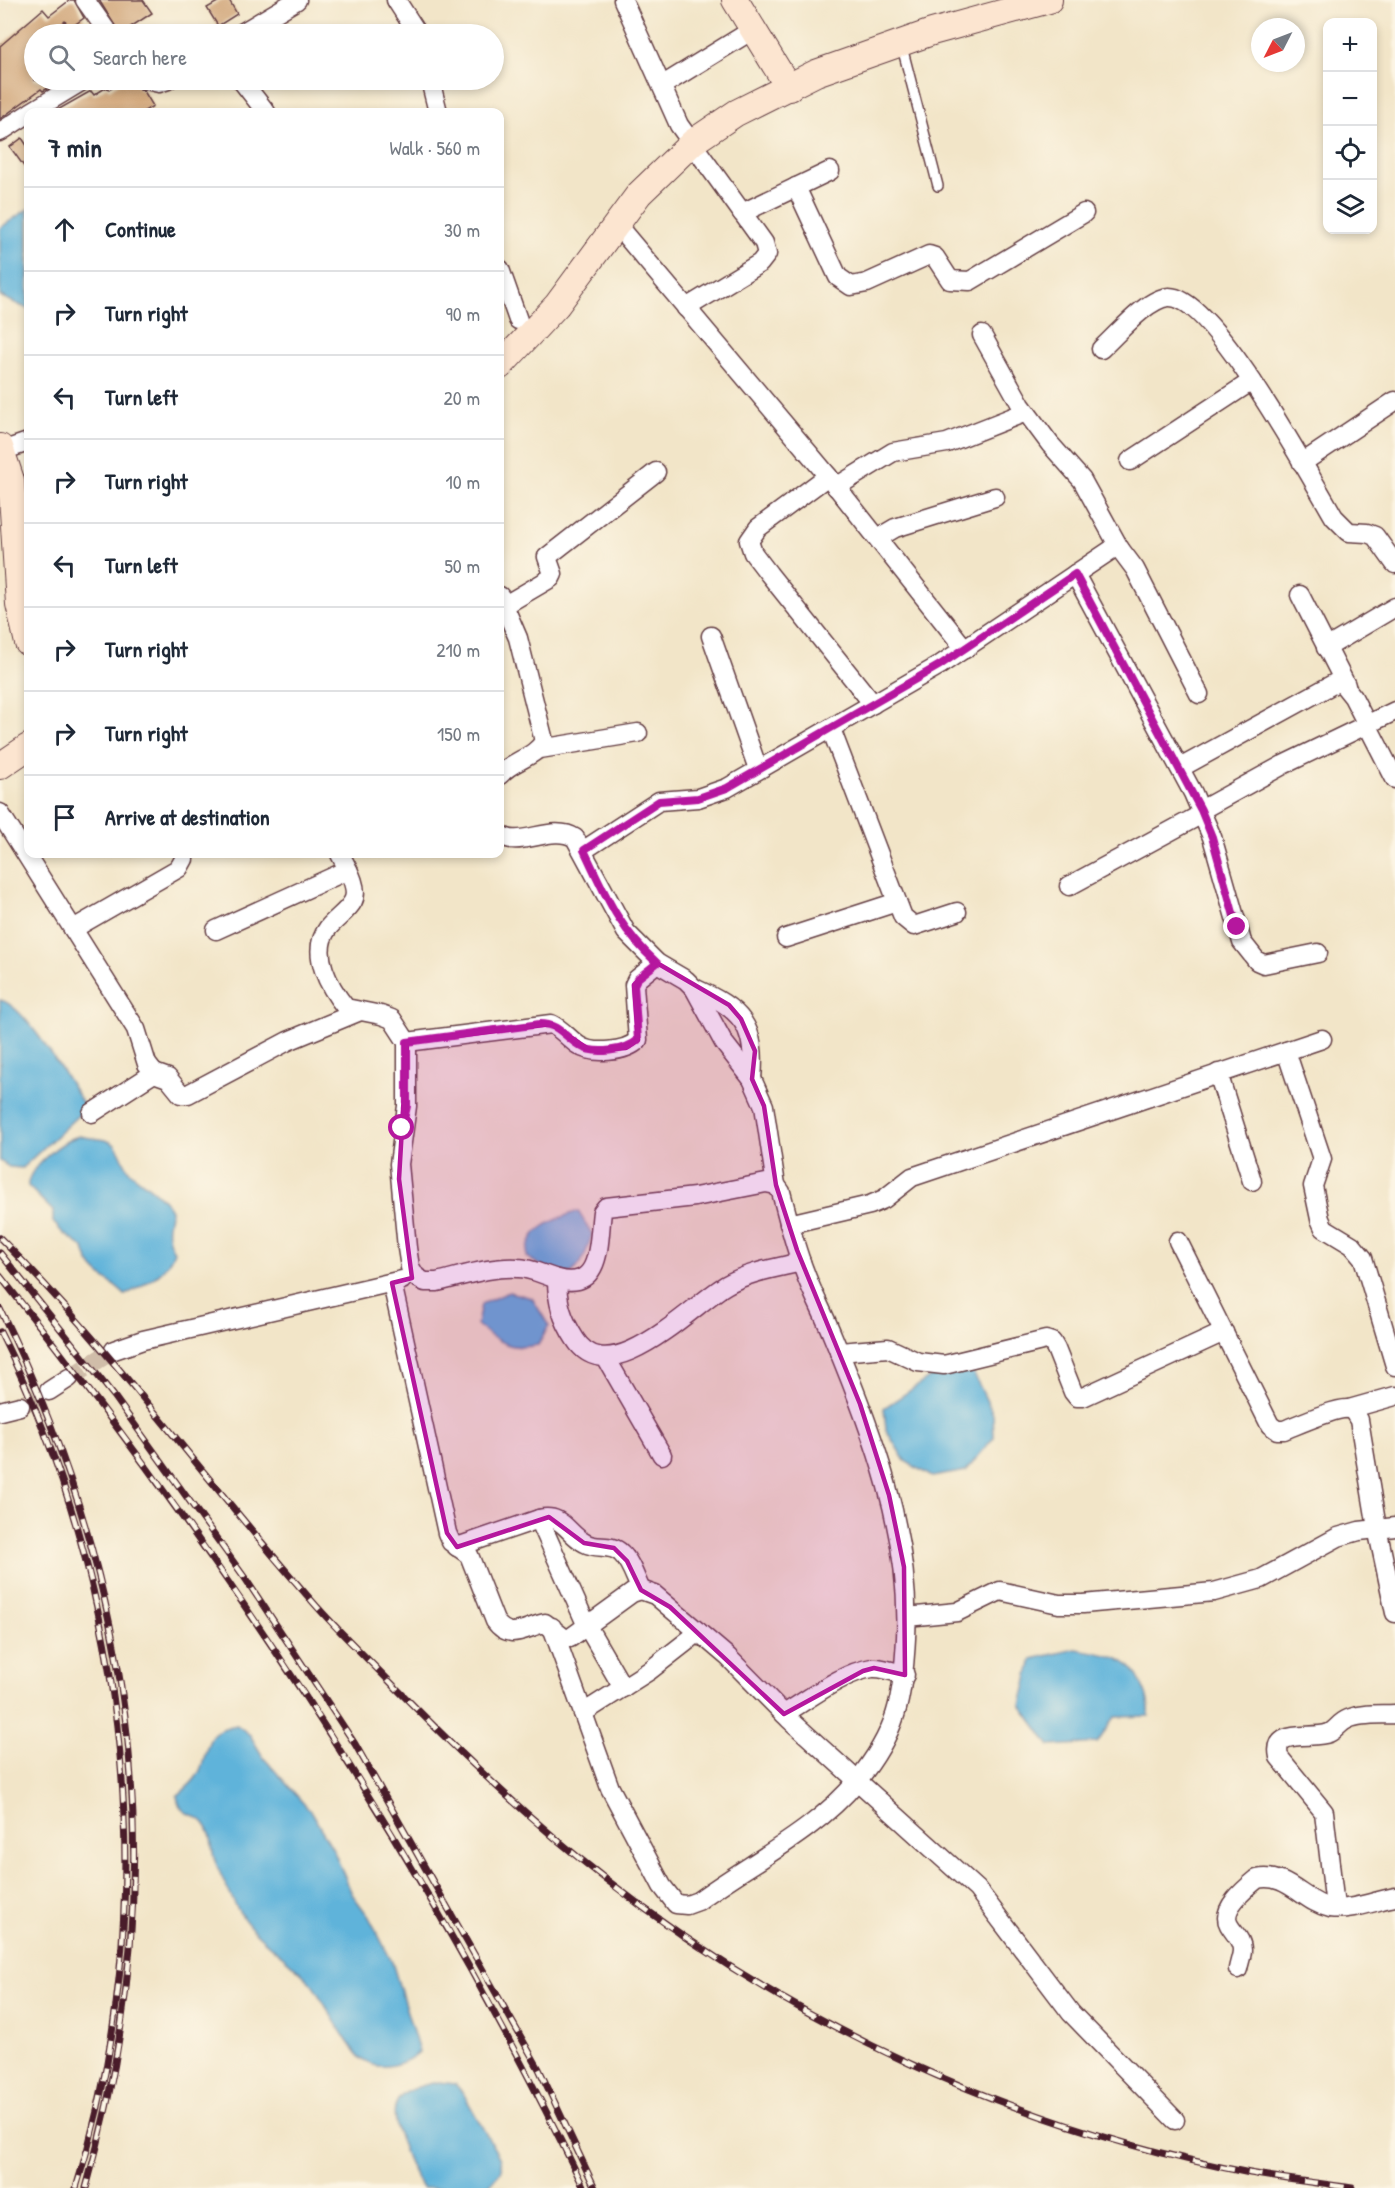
<!DOCTYPE html>
<meta charset="utf-8">
<style>
body{margin:0;font-family:"Patrick Hand",sans-serif;background:#f6f6f7;color:#1f2937}
.controls{position:absolute;right:18px;top:18px;display:grid;overflow:hidden;border-radius:12px;box-shadow:0 3px 9px #0003}
.controls button{width:54px;height:54px;display:grid;place-items:center;padding:0;border:0;border-bottom:2px solid #e0e1e3;background:#fff;color:#1f2937;font:30px sans-serif}
.compass{position:absolute;left:1251px;top:18px;width:54px;height:54px;border-radius:50%;background:#fff;box-shadow:0 3px 9px #0003;rotate:228deg}
.stop{position:absolute;width:18px;height:18px;margin:-14px;border:4px solid #b5179e;border-radius:50%;background:#fff}
.stop.end{background:#b5179e;border-color:#fff;box-shadow:0 2px 6px #0008}
.list{margin:0;padding:0;list-style:none}
h2{display:flex;justify-content:space-between;align-items:center;height:78px;margin:0;padding:0 24px;font-size:26px}
h2 small{font-size:20px;font-weight:400;color:#747a83}
.list li{display:grid;grid-template-columns:39px 1fr auto;gap:18px;align-items:center;box-sizing:border-box;height:84px;padding:0 24px;border-top:2px solid #e0e1e3}
.list b{display:block;font-size:22px;white-space:nowrap}
.list em{font-size:20px;font-style:normal;color:#747a83}
.icon{flex:none;width:33px;height:33px;fill:none;stroke:currentColor;stroke-width:2;stroke-linecap:round;stroke-linejoin:round}
.map{position:relative;flex:none;width:1395px;height:2188px;overflow:hidden}
.search{position:absolute;background:#fff;box-shadow:0 3px 9px #0003;left:24px;top:24px;width:480px;height:66px;display:flex;align-items:center;gap:15px;box-sizing:border-box;padding:0 21px;border-radius:33px;color:#747a83;font-size:22px}
.panel{position:absolute;background:#fff;box-shadow:0 3px 9px #0003;left:24px;top:108px;width:480px;height:750px;border-radius:12px}
.map>svg:first-child{display:block}
.water{fill:#5eb3da;stroke:#546982;stroke-width:1.5}
.building{fill:#d2a77b}
.lines{fill:none;stroke-linecap:round;stroke-linejoin:round}
.street-tunnel{stroke:#d0bda9;stroke-width:18;stroke-dasharray:18 9;stroke-linecap:butt}
.lane-casing{stroke:#633d43;stroke-width:12}
.street-casing{stroke:#633d43;stroke-width:21}
.secondary-casing{stroke:#633d43;stroke-width:28}
.lane{stroke:#fff;stroke-width:9}
.street{stroke:#fff;stroke-width:18}
.secondary{stroke:#fce5d0;stroke-width:26}
.rail-casing{stroke:#4a1f2b;stroke-width:7}
.rail{stroke:#fcf5e5;stroke-width:4.5;stroke-dasharray:14;stroke-linecap:butt}
.route{stroke:#b5179e;stroke-width:8}
.marked{fill:#b5179e;fill-opacity:0.2;stroke:#b5179e;stroke-width:4.5;stroke-linejoin:round}
</style>
<div class="map">
<svg width="1395" height="2188" viewBox="0 0 1395 2188">
<rect width="100%" height="100%" fill="#fcf5e5"/>
<filter id="ink" filterUnits="userSpaceOnUse"><feTurbulence type="fractalNoise" baseFrequency=".0167" numOctaves="2"/><feDisplacementMap in="SourceGraphic" scale="12" xChannelSelector="R" yChannelSelector="G"/><feConvolveMatrix kernelMatrix="1 2 1 2 8 2 1 2 1" color-interpolation-filters="sRGB"/></filter>
<filter id="wash" filterUnits="userSpaceOnUse"><feTurbulence type="fractalNoise" baseFrequency=".008" numOctaves="4" result="noise"/><feDisplacementMap in="SourceGraphic" scale="24" xChannelSelector="R" yChannelSelector="G"/><feGaussianBlur stdDeviation="1.35" result="paint"/><feColorMatrix in="noise" values="0 0 0 0 0 0 0 0 0 0 0 0 0 0 0 0 0 1.4 0 .05"/><feComposite in="paint" operator="in"/></filter>
<g filter="url(#wash)">
<rect width="100%" height="100%" fill="#f2e5c8"/>
<!-- water -->
<g class="water">
<polygon points="28,209 28,309 0,296 0,228"/>
<path d="M0,1000C26,1005 70,1085 86,1108L22,1168L9,1167L0,1161Z"/>
<path d="M79,1136C90,1139 106,1137 115,1145C122,1151 123,1165 131,1173C145,1185 162,1194 171,1210C167,1226 165,1237 174,1251C167,1274 145,1284 125,1295C109,1278 89,1274 84,1248L63,1233L53,1222V1211L28,1186C27,1168 63,1140 79,1136Z"/>
<path d="M578,1211L592,1234C586,1253 581,1274 559,1278L527,1257C527,1227 555,1220 578,1211Z"/>
<path d="M509,1292L532,1298L549,1326L538,1345C512,1351 496,1342 477,1325L481,1304Z"/>
<polygon points="969,1364 993,1414 994,1437 966,1471 932,1477 905,1461 886,1430 884,1408 947,1366"/>
<path d="M1076,1649C1105,1654 1130,1655 1142,1685C1147,1696 1150,1704 1149,1716L1115,1717L1097,1743L1050,1746L1021,1705L1032,1659Z"/>
<path d="M237,1725L250,1735L263,1757L311,1812L333,1849L352,1894L369,1917L392,1962L419,2052C406,2064 380,2072 364,2061C349,2050 326,2004 313,1986C288,1954 254,1942 235,1904C228,1890 219,1872 214,1858C211,1846 213,1833 204,1823C193,1810 181,1819 177,1796C184,1790 192,1784 197,1776C212,1753 198,1731 237,1725Z"/>
<path d="M439,2082L455,2084L463,2093L499,2157L502,2170L487,2188H422C414,2175 407,2160 402,2145C385,2104 395,2089 439,2082Z"/>
</g>
<g id="blocks">
<!-- building -->
<g class="building">
<polygon points="70,0 74,0 84,18 70,28 65,21 50,34 34,34 34,80 59,82 43,91 41,89 0,119 0,46 43,9 49,16"/>
<polygon points="99,0 143,0 152,13 120,34"/>
<polygon points="221,0 229,0 237,14 218,26 207,8"/>
<polygon points="124,80 135,80 138,88 144,91 153,106 143,112 54,112 91,91 94,95 107,87 109,90"/>
<polygon points="22,138 28,147 28,172 10,147"/>
</g>
</g>
</g>
<g filter="url(#ink)">
<use href="#blocks" fill-opacity="0" stroke="#633d43" stroke-width="1.5"/>
<g class="lines">
<!-- street-tunnel -->
<g class="street-tunnel">
<polyline points="69,1378 114,1350"/>
<polyline points="20,1406 49,1391"/>
</g>
<!-- lane casing -->
<g class="lane-casing">
<polyline id="lane" points="901,43 938,186"/>
</g>
<!-- street casing -->
<g class="street-casing">
<g id="street">
<polyline points="85,0 109,34"/>
<polyline points="396,0 418,34"/>
<polyline points="623,0 679,125 764,243 767,254 760,263 686,308"/>
<polyline points="240,34 297,0"/>
<polyline points="146,80 159,83 168,80"/>
<polyline points="241,80 266,112"/>
<polyline points="430,80 438,112"/>
<polyline points="663,85 754,29"/>
<polyline points="31,112 84,80"/>
<polyline points="0,132 28,114"/>
<polyline points="796,187 838,277 851,286 867,283 929,255 935,257 950,280 970,281 1084,213"/>
<polyline points="742,213 830,171"/>
<polyline points="616,224 828,476 965,649"/>
<polyline points="500,269 518,320"/>
<polyline points="982,335 1021,405 1050,444 1082,480 1120,549"/>
<path d="M1101,349C1117,335 1147,298 1169,297C1213,296 1311,478 1334,517L1349,532L1367,533L1375,536L1395,564"/>
<polyline points="2,451 28,442"/>
<polyline points="1130,461 1252,381"/>
<polyline points="1302,463 1395,401"/>
<polyline points="828,476 758,528 749,541 753,553 769,574 873,704"/>
<polyline points="836,487 893,452 947,443 1026,412"/>
<polyline points="878,538 895,528 995,497"/>
<polyline points="1075,574 1193,793 1212,837 1242,942 1257,961 1264,964 1318,953"/>
<polyline points="1300,595 1346,685"/>
<path d="M500,596L518,638L544,741C535,758 512,760 500,775"/>
<polyline points="505,605 551,578 553,574 547,557 656,472"/>
<polyline points="711,636 758,769"/>
<polyline points="1326,648 1395,607"/>
<polyline points="831,729 903,917 914,926 957,912"/>
<polyline points="540,749 638,733"/>
<polyline points="1180,768 1335,683 1341,682 1353,697 1395,779"/>
<polyline points="1201,810 1283,765 1395,711"/>
<polyline points="0,813 136,1029 147,1064 154,1073"/>
<path d="M500,834C517,850 552,823 575,838L626,932L657,963L686,980L694,988L724,1043L752,1079L764,1106L776,1185"/>
<polyline points="584,850 659,801 698,798 727,788 940,665 1114,548 1120,549 1135,569 1199,694"/>
<path d="M340,854C346,866 360,888 353,901C348,911 335,919 328,928C309,953 330,988 346,1008L381,1015L392,1019L407,1042V1106L399,1164L407,1248L410,1267L416,1277L425,1282H437C463,1276 492,1266 518,1268C532,1268 545,1276 558,1279C603,1291 598,1240 602,1212L606,1207L695,1197L766,1183L776,1185L781,1192C788,1218 794,1245 804,1270C812,1293 824,1314 833,1337C873,1433 911,1533 906,1638C903,1699 897,1732 857,1781C815,1832 751,1862 698,1901L687,1905L676,1904L662,1886L610,1788L552,1627"/>
<polyline points="1069,886 1202,814"/>
<polyline points="73,929 179,868 184,859 184,854"/>
<polyline points="216,930 348,870"/>
<polyline points="786,938 897,902"/>
<path d="M694,988C741,1009 757,1025 752,1079"/>
<path d="M407,1042L551,1024C562,1029 568,1038 578,1045C592,1055 626,1052 638,1040L634,985L637,979L657,963"/>
<polyline points="1286,1051 1322,1159 1313,1186 1320,1219 1324,1228 1352,1245 1363,1258 1395,1366"/>
<polyline points="1218,1073 1252,1181"/>
<polyline points="92,1113 154,1073 168,1078 181,1094 188,1094 288,1041 358,1012"/>
<polyline points="789,1224 870,1205 884,1199 912,1177 1322,1039"/>
<path d="M1178,1241L1270,1425L1277,1430H1284C1297,1425 1337,1407 1349,1409C1354,1410 1356,1416 1359,1420L1377,1528L1395,1613"/>
<path d="M557,1279C557,1302 562,1319 575,1339C609,1394 692,1305 726,1285C749,1272 776,1268 801,1262"/>
<path d="M392,1283L447,1533L451,1542L469,1555L495,1621C510,1642 525,1627 545,1623L564,1638H570L632,1593L641,1590L655,1595L728,1657L789,1719L977,1889L1071,2013L1175,2120"/>
<polyline points="114,1350 143,1340 402,1280"/>
<polyline points="839,1352 888,1348 918,1362 944,1365 1046,1340 1052,1342 1056,1349 1073,1392 1077,1397 1083,1397 1224,1332"/>
<polyline points="606,1358 662,1455"/>
<polyline points="49,1391 69,1378"/>
<polyline points="1349,1409 1395,1396"/>
<polyline points="0,1411 20,1406"/>
<polyline points="539,1519 587,1626 623,1688"/>
<path d="M457,1547L539,1519C563,1513 567,1534 585,1543C597,1550 611,1543 621,1553C631,1562 635,1578 641,1590"/>
<polyline points="907,1617 957,1612 1000,1591 1059,1604 1083,1604 1214,1592 1261,1579 1338,1537 1359,1531 1395,1527"/>
<polyline points="583,1713 649,1671 699,1632"/>
<path d="M784,1714C811,1698 841,1673 872,1668C883,1667 895,1672 905,1675"/>
<path d="M1335,1907L1324,1812L1279,1757C1272,1727 1312,1740 1329,1733C1336,1730 1340,1722 1348,1719C1361,1713 1381,1715 1395,1714"/>
<path d="M1238,1969C1239,1963 1242,1956 1242,1950C1242,1939 1234,1934 1229,1925C1220,1909 1246,1888 1257,1879C1287,1872 1303,1902 1330,1908C1350,1911 1375,1901 1395,1897"/>
</g>
</g>
<!-- secondary casing -->
<g class="secondary-casing">
<g id="secondary">
<polyline points="735,0 789,88"/>
<polyline points="500,366 557,305 639,194 693,142 736,113 816,73 932,32 1049,0"/>
<polyline points="0,447 11,480 19,604 28,643"/>
<polyline points="0,766 28,747"/>
</g>
</g>
<!-- lane -->
<use href="#lane" class="lane"/>
<!-- street -->
<use href="#street" class="street"/>
<!-- secondary -->
<use href="#secondary" class="secondary"/>
<!-- rail casing -->
<g class="rail-casing">
<g id="rail">
<path d="M0,1238C113,1351 206,1481 312,1601C338,1631 367,1658 395,1687C461,1754 528,1819 603,1877C790,2024 1017,2128 1250,2173C1284,2179 1318,2183 1352,2188"/>
<polyline points="0,1253 114,1396 245,1578 355,1744 539,2069 595,2188"/>
<path d="M0,1276C227,1560 426,1860 584,2188"/>
<path d="M0,1309C139,1593 173,1882 86,2188"/>
<path d="M0,1332C130,1591 164,1910 76,2188"/>
</g>
</g>
<!-- rail -->
<use href="#rail" class="rail"/>
</g>
</g>
<g class="lines" filter="url(#ink)">
<!-- route -->
<path class="route" d="M402,1128L407,1106V1042L540,1024C560,1024 564,1037 580,1046C594,1055 626,1051 638,1040L634,985L637,979L657,963C618,928 606,896 584,850L659,801L698,798L727,788L940,665L1075,574L1201,810L1212,837L1237,927"/>
</g>
<!-- marked area -->
<path class="marked" d="M657,963L729,1005L741,1019L755,1051L752,1079L764,1106L776,1185L797,1250L860,1404L889,1495L904,1567L905,1675L874,1668L863,1671L784,1714L670,1607L641,1590L627,1561L614,1548L584,1543L549,1517L457,1547L447,1533L392,1283L412,1278L399,1179L407,1042L551,1024L590,1050L626,1048L638,1040L634,985Z"/>
</svg>
<div class="controls">
<button>+</button>
<button>−</button>
<button><svg class="icon" aria-label="locate" viewBox="0 0 24 24"><circle cx="12" cy="12" r="6"/><path d="M12 2v4M12 18v4M2 12h4M18 12h4"/></svg></button>
<button><svg class="icon" aria-label="layers" viewBox="0 0 24 24"><path d="M12 4l9 5-9 5-9-5zM3 14l9 5 9-5"/></svg></button>
</div>
<svg class="compass" viewBox="-18 -18 36 36"><path d="M0-13l5 13h-10z" fill="#e53935"/><path d="M0 13l5-13h-10z" fill="#747a83"/></svg>
<div class="stop" style="left:402px;top:1128px"></div>
<div class="stop end" style="left:1237px;top:927px"></div>
<div class="search"><svg class="icon" aria-label="search" viewBox="0 0 24 24"><circle cx="10" cy="10" r="6"/><path d="M15 15l6 6"/></svg>Search here</div>
<section class="panel">
<h2>7 min<small>Walk · 560 m</small></h2>
<ul class="list">
<li><svg class="icon" aria-label="ahead" viewBox="0 0 24 24"><path d="M12 20V5M6 11l6-6 6 6"/></svg><div><b>Continue</b></div><em>30 m</em></li>
<li><svg class="icon" aria-label="right" viewBox="0 0 24 24"><path d="M7 20v-9h11M14 6l5 5-5 5"/></svg><div><b>Turn right</b></div><em>90 m</em></li>
<li><svg class="icon" aria-label="left" viewBox="0 0 24 24"><path d="M17 20v-9H6M10 6l-5 5 5 5"/></svg><div><b>Turn left</b></div><em>20 m</em></li>
<li><svg class="icon" aria-label="right" viewBox="0 0 24 24"><path d="M7 20v-9h11M14 6l5 5-5 5"/></svg><div><b>Turn right</b></div><em>10 m</em></li>
<li><svg class="icon" aria-label="left" viewBox="0 0 24 24"><path d="M17 20v-9H6M10 6l-5 5 5 5"/></svg><div><b>Turn left</b></div><em>50 m</em></li>
<li><svg class="icon" aria-label="right" viewBox="0 0 24 24"><path d="M7 20v-9h11M14 6l5 5-5 5"/></svg><div><b>Turn right</b></div><em>210 m</em></li>
<li><svg class="icon" aria-label="right" viewBox="0 0 24 24"><path d="M7 20v-9h11M14 6l5 5-5 5"/></svg><div><b>Turn right</b></div><em>150 m</em></li>
<li><svg class="icon" aria-label="arrive" viewBox="0 0 24 24"><path d="M6 21V4h12l-3 4 3 4H6"/></svg><div><b>Arrive at destination</b></div></li>
</ul>
</section>
</div>
